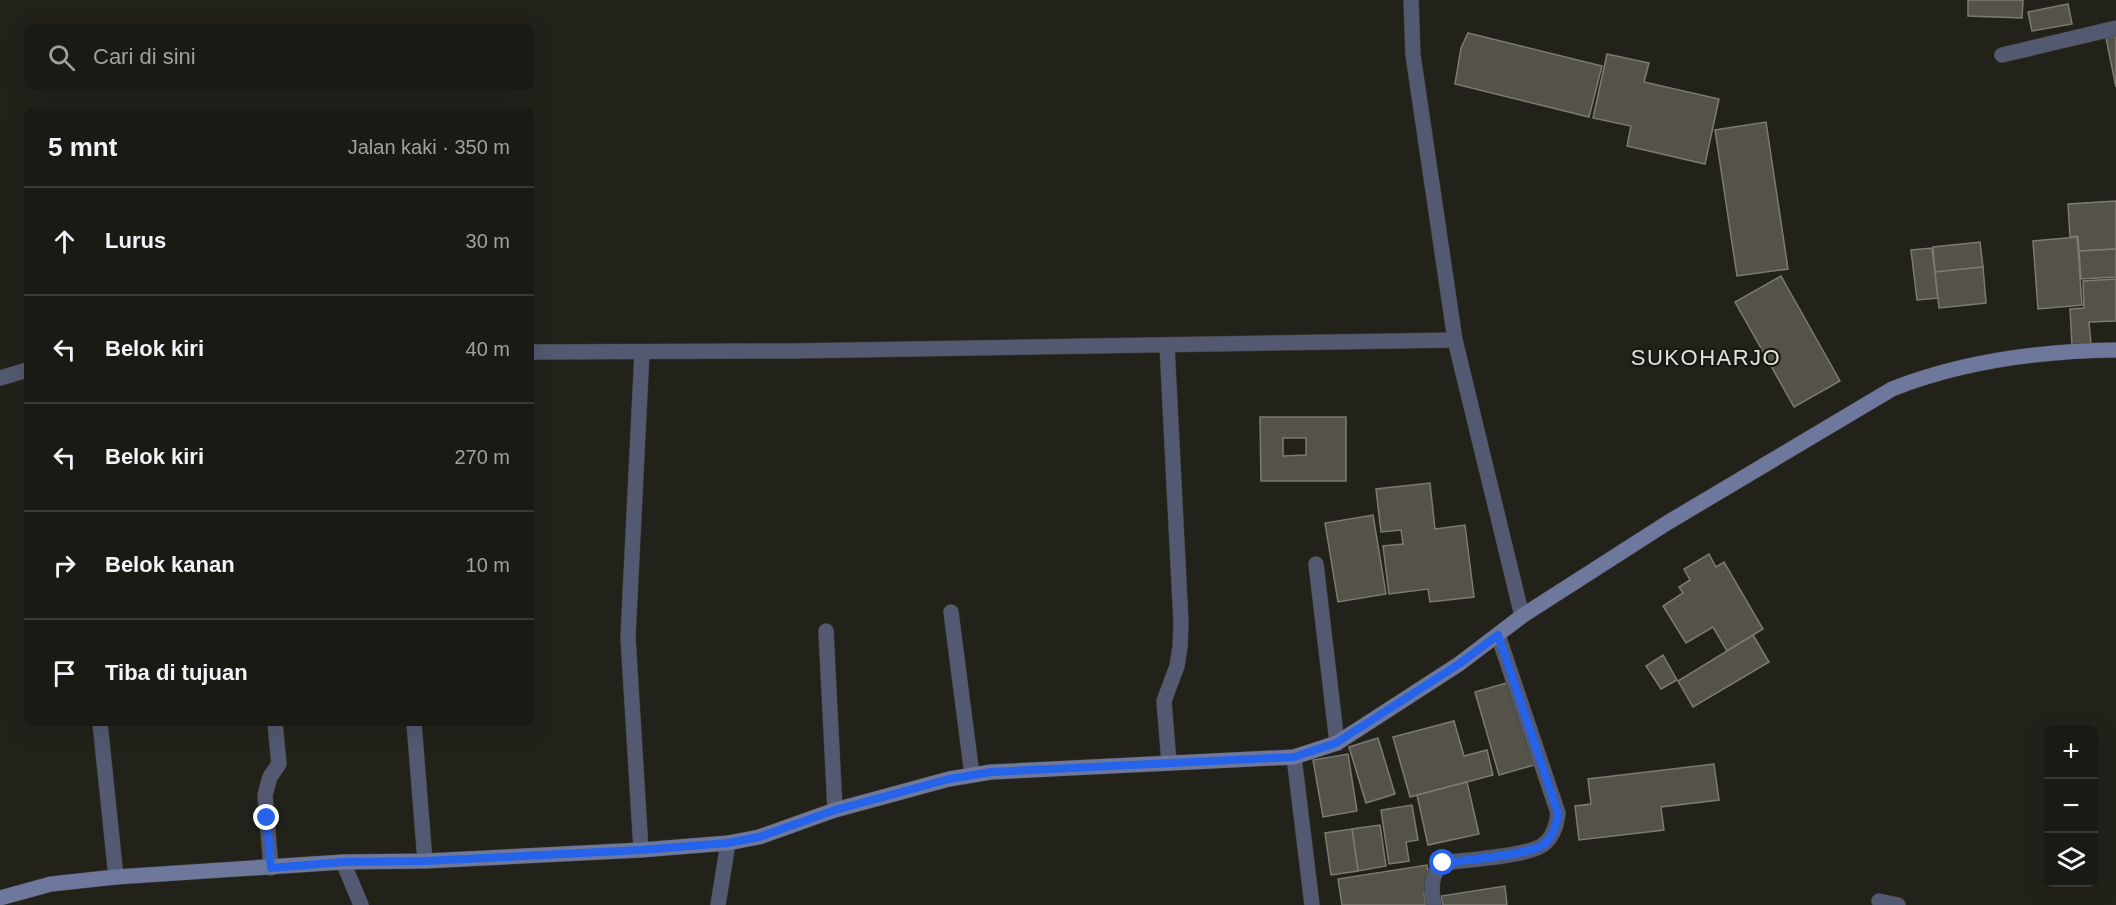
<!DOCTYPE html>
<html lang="id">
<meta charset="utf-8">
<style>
body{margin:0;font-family:Arial,sans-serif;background:#272722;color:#f1f3f6}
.controls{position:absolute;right:18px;bottom:18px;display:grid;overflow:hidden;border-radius:9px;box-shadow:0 6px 24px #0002}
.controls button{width:54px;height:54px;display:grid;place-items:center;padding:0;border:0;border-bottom:2px solid #383834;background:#1a1a14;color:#f1f3f6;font:30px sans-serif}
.stop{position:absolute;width:18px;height:18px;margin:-14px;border:4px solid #2563eb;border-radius:50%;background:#fff}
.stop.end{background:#2563eb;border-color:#fff;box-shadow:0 2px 6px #0008}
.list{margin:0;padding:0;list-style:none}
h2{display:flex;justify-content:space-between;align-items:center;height:78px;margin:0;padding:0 24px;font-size:26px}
h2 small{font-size:20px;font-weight:400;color:#9fa1a0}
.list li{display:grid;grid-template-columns:39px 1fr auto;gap:18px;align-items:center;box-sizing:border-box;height:108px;padding:0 24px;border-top:2px solid #383834}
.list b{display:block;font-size:22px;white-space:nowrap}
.list em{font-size:20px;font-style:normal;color:#9fa1a0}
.icon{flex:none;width:33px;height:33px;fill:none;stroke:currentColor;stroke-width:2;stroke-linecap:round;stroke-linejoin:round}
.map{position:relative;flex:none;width:2116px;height:905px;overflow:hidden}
.search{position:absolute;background:#1a1a14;box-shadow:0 6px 24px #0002;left:24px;top:24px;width:510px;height:66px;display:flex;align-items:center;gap:15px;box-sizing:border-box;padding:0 21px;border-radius:9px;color:#9fa1a0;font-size:22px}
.panel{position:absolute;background:#1a1a14;box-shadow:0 6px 24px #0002;left:24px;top:108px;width:510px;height:618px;border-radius:9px}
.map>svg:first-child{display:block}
.building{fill:#545249;stroke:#7c7b71;stroke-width:1.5;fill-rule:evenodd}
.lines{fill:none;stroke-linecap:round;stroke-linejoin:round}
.street-casing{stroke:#3e3d35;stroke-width:16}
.secondary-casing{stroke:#3e3d35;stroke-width:16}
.street{stroke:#535970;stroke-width:15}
.secondary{stroke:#6e789d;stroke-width:15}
.route{stroke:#2563eb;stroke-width:8}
.labels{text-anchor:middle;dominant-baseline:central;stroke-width:4.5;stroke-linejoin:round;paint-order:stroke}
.quarter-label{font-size:22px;letter-spacing:1.5px;fill:#e2e1dc;stroke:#1a1911}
</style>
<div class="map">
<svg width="2116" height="905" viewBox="0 0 2116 905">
<rect width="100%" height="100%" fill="#23221a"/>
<!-- building -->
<g class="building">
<polygon points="1968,0 2023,0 2022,18 1968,16"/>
<polygon points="2068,4 2072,24 2032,31 2028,12"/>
<polygon points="1468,33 1602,66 1589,117 1455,84 1461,48"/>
<polygon points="2116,36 2116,87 2106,38"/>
<polygon points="1607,54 1649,63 1644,82 1719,99 1705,164 1627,146 1631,126 1593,118"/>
<polygon points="1766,122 1788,269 1737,276 1715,130"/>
<polygon points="2116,201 2116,249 2079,251 2078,236 2070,237 2068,204"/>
<polygon points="2077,237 2082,305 2038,309 2033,241"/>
<polygon points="1980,242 1983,267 1935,272 1933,247"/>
<polygon points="1932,248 1938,298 1917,300 1911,250"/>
<polygon points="2116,249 2116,277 2081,279 2079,251"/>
<polygon points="1983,267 1986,303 1939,308 1935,272"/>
<polygon points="1781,276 1840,381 1794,407 1735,302"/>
<polygon points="2116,279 2116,321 2089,322 2091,345 2072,346 2070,309 2084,308 2083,281"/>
<path d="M1260,417H1346V481H1261ZM1283,438H1306V455L1283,456Z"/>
<polygon points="1430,483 1435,529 1465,525 1474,597 1430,602 1428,589 1389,594 1383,546 1403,544 1401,530 1381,532 1376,489"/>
<polygon points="1373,515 1386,594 1338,602 1325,523"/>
<polygon points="1709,554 1716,567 1724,562 1763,629 1727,651 1713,627 1686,643 1663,606 1683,593 1679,587 1690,580 1684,569"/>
<polygon points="1753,635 1769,662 1693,707 1678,681"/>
<polygon points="1663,655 1677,680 1661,689 1646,666"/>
<polygon points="1510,682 1534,765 1499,775 1475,692"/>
<polygon points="1454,721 1464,756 1487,750 1493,775 1410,797 1393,737"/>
<polygon points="1378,738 1395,794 1366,803 1349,747"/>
<polygon points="1348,754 1357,811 1323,817 1313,760"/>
<polygon points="1714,764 1719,800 1661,807 1664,830 1579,840 1575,806 1591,804 1588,779"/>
<polygon points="1467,782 1479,834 1428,845 1417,795"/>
<polygon points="1412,805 1418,840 1406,842 1409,861 1389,864 1381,810"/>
<polygon points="1380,825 1386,866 1358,871 1352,829"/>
<polygon points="1352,829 1358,871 1331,875 1325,833"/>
<polygon points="1427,865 1431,894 1424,894 1426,905 1342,905 1338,879"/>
<polygon points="1505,886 1507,905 1443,905 1441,896"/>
</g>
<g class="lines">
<!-- street casing -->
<g class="street-casing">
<g id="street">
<polyline points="1411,0 1413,55 1455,340 1522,616"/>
<polyline points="2002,55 2116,28"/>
<polyline points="1167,345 1181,623 1180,647 1177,666 1164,701 1169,763"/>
<polyline points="531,352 791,351 1455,340"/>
<polyline points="0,378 27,370"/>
<polyline points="1316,564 1337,743"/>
<polyline points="951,612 972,775"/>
<polyline points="826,631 835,810"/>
<polyline points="100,723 116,877"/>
<polyline points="414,723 425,861"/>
<polyline points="1294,757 1312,905"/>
<polyline points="641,850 628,637 642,352"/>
<polyline points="343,862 361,905"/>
<polyline points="271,868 265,795 270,777 279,764 275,723"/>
<polyline points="1879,901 1898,905"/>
<polyline points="718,905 728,843"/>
<path d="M1434,905C1431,889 1430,874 1443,863C1465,860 1525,856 1541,846C1552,840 1557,825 1558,813L1498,635"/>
</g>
</g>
<!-- secondary casing -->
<g class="secondary-casing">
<path id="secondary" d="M0,898L51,884L116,877L343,862L425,861L641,850L728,843L759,837L835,810L883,797L949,779L991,772L1294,757L1337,743L1459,664L1522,616L1667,523L1892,389C1963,361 2039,351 2116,350"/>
</g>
<!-- street -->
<use href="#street" class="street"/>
<!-- secondary -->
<use href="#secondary" class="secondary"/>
</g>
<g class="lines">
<!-- route -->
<path class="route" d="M267,818L271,868L343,862L425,861L641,850L728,843L759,837L835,810L883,797L949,779L991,772L1294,757L1336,743L1459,664L1498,635L1558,813C1557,824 1552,840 1541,846C1525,855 1465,860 1443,863"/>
</g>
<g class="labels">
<!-- quarter labels -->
<g class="quarter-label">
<text x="1706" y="357">SUKOHARJO</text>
</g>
</g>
</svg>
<div class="controls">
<button>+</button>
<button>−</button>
<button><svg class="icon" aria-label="layers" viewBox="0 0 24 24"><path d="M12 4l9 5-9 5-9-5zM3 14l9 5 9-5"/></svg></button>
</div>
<div class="stop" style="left:1443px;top:863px"></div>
<div class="stop end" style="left:267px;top:818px"></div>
<div class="search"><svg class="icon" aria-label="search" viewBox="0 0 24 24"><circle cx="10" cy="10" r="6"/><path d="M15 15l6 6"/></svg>Cari di sini</div>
<section class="panel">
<h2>5 mnt<small>Jalan kaki · 350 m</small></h2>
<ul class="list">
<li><svg class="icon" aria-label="ahead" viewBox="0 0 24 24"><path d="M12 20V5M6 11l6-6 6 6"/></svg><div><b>Lurus</b></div><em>30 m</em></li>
<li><svg class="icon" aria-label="left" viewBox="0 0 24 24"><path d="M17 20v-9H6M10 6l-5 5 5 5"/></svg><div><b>Belok kiri</b></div><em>40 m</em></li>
<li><svg class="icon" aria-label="left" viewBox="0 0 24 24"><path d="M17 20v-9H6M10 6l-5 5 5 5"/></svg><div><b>Belok kiri</b></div><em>270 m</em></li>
<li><svg class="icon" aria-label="right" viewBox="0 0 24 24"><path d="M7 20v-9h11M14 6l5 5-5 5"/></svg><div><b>Belok kanan</b></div><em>10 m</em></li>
<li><svg class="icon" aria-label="arrive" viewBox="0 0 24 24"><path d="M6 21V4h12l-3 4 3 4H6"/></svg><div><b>Tiba di tujuan</b></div></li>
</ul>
</section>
</div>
